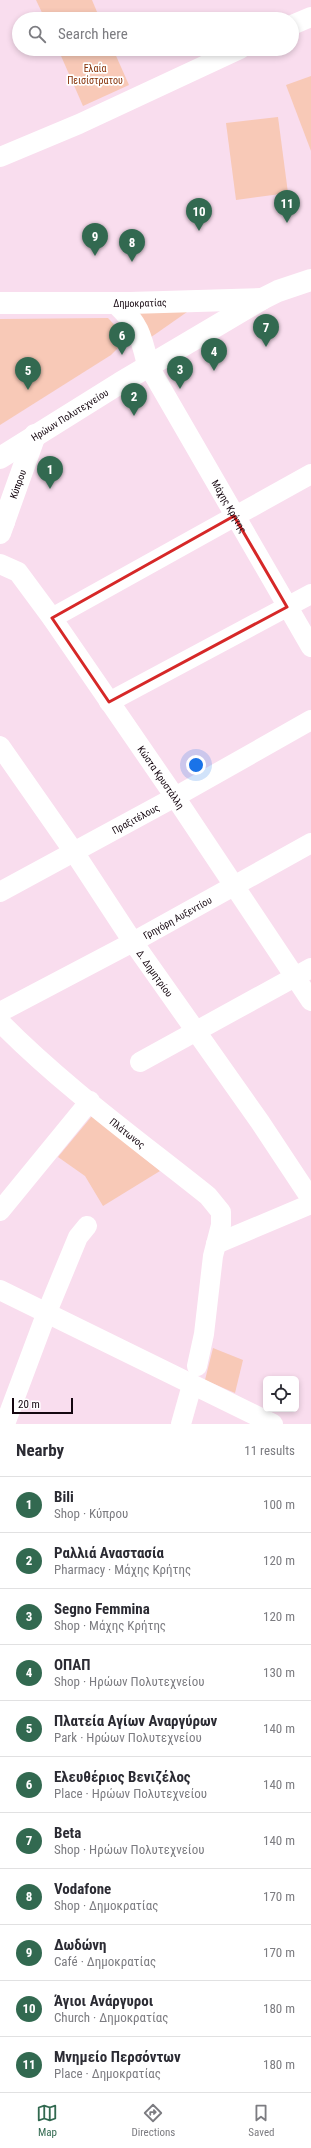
<!DOCTYPE html>
<meta charset="utf-8">
<style>
body{margin:0;font-family:"Roboto Condensed",sans-serif;background:#f7f7f7;color:#2b2b33}
.controls{position:absolute;right:12px;bottom:12px;display:grid;overflow:hidden;border-radius:6px;box-shadow:0 2px 6px #0003}
.controls button{width:36px;height:36px;display:grid;place-items:center;padding:0;border:0;border-bottom:1px solid #e1e1e2;background:#fff;color:#2b2b33;font:20px sans-serif}
.scale{position:absolute;left:12px;bottom:10px;width:61px;box-sizing:border-box;padding-left:4px;border:2px solid #14060f;border-top:0;font-size:11px;line-height:14px;white-space:nowrap;color:#14060f;-webkit-text-stroke:3px #fff;paint-order:stroke}
.you{position:absolute;left:196px;top:765px;width:14px;height:14px;margin:-10px;border:3px solid #fff;border-radius:50%;background:#1a73e8;box-shadow:0 0 0 6px #1a73e833}
.badge{display:grid;place-items:center;width:26px;height:26px;border-radius:50%;background:#326950;color:#fff;font-size:13px;font-weight:700}
.pin{position:absolute;translate:-50% -33px;filter:drop-shadow(0 1px 2px #0008)}
.pin::after{content:'';position:absolute;top:21px;width:14px;height:12px;background:inherit;clip-path:polygon(0 0,100% 0,50% 100%)}
.list{margin:0;padding:0;list-style:none}
h2{display:flex;justify-content:space-between;align-items:center;height:52px;margin:0;padding:0 16px;font-size:17px}
h2 small{font-size:13px;font-weight:400;color:#7c7c81}
.list li{display:grid;grid-template-columns:26px 1fr auto;gap:12px;align-items:center;box-sizing:border-box;height:56px;padding:0 16px;border-top:1px solid #e1e1e2}
.list b{display:block;font-size:15px;white-space:nowrap}
.list p{margin:0;font-size:13px;white-space:nowrap;color:#7c7c81}
.list em{font-size:13px;font-style:normal;color:#7c7c81}
.icon{flex:none;width:22px;height:22px;fill:none;stroke:currentColor;stroke-width:2;stroke-linecap:round;stroke-linejoin:round}
.map{position:relative;flex:none;width:311px;height:1424px;overflow:hidden}
.search{position:absolute;background:#fff;box-shadow:0 2px 6px #0003;left:12px;right:12px;top:12px;height:44px;display:flex;align-items:center;gap:10px;box-sizing:border-box;padding:0 14px;border-radius:22px;color:#7c7c81;font-size:15px}
.sheet{height:668px;background:#fff}
nav{display:flex;justify-content:space-around;align-items:center;box-sizing:border-box;height:56px;border-top:1px solid #e1e1e2;background:#fff;font-size:11px;color:#7c7c81}
nav a{display:grid;justify-items:center;gap:2px}
nav .on{color:#326950}
.map>svg:first-child{display:block}
.green{fill:#f8c9b7}
.lines{fill:none;stroke-linecap:round;stroke-linejoin:round}
.street{stroke:#fff;stroke-width:20}
.secondary{stroke:#fff;stroke-width:22}
.primary{stroke:#fff;stroke-width:22}
.marked{fill:none;stroke:#d62828;stroke-width:3;stroke-linejoin:round}
.labels{text-anchor:middle;dominant-baseline:central;stroke-width:3.5;stroke-linejoin:round;paint-order:stroke}
.park-label{font-size:10px;fill:#853005;stroke:#fff}
.street-label{font-size:10px;fill:#14060f;stroke:#fff}
</style>
<div class="map">
<svg width="311" height="1424" viewBox="0 0 311 1424">
<rect width="100%" height="100%" fill="#f9ddee"/>
<!-- green -->
<g class="green">
<polygon points="36,0 92,0 100,19 45,19"/>
<polygon points="58,49 113,49 129,85 83,106"/>
<polygon points="311,76 311,151 286,85"/>
<polygon points="278,117 288,193 236,200 226,123"/>
<polygon points="133,312 187,312 147,340"/>
<polygon points="108,318 121,332 121,345 111,355 0,425 0,319"/>
<polygon points="92,1116 160,1171 103,1206 85,1176 58,1157"/>
<polygon points="213,1348 243,1360 235,1393 205,1380"/>
</g>
<g class="lines">
<!-- street -->
<g class="street">
<polyline points="292,25 311,17"/>
<polyline points="0,157 79,124 240,49"/>
<path id="s1" d="M148,365L311,647"/>
<path id="s2" d="M0,564L18,572L52,618L175,797L311,1001"/>
<polyline points="52,618 311,474"/>
<polyline points="109,702 311,594"/>
<path id="s3" d="M0,746L74,852L133,942L260,1122L311,1199"/>
<path id="s4" d="M0,892L175,797L311,720"/>
<path id="s5" d="M0,1012L133,942L311,843"/>
<path id="s6" d="M0,1022C63,1086 138,1140 208,1196L221,1212V1225L213,1256L204,1334L197,1366"/>
<polyline points="140,1062 311,968"/>
<polyline points="0,1211 90,1101"/>
<polyline points="216,1244 311,1204"/>
<polyline points="0,1290 273,1424"/>
<polyline points="5,1424 47,1312 78,1237 87,1226"/>
<polyline points="181,1424 192,1385"/>
</g>
<!-- secondary -->
<g class="secondary">
<path id="s7" d="M0,303H130L262,299"/>
<path d="M116,303C139,325 141,336 148,365"/>
<path id="s8" d="M0,533L35,435"/>
</g>
<!-- primary -->
<g class="primary">
<path id="s9" d="M0,458L120,383L262,299L278,291L311,280"/>
<polyline points="0,516 4,522"/>
</g>
</g>
<!-- marked area -->
<path class="marked" d="M234,516L287,607L109,702L52,618Z"/>
<g class="labels">
<!-- park labels -->
<g class="park-label">
<text x="95" y="68">Ελαία<tspan x="95" dy="12">Πεισίστρατου</tspan></text>
</g>
<!-- street labels -->
<g class="street-label">
<text stroke="none"><textPath href="#s7" startOffset="140">Δημοκρατίας</textPath></text>
<text stroke="none"><textPath href="#s9" startOffset="82">Ηρώων Πολυτεχνείου</textPath></text>
<text stroke="none"><textPath href="#s8" startOffset="52">Κύπρου</textPath></text>
<text stroke="none"><textPath href="#s1" startOffset="163">Μάχης Κρήτης</textPath></text>
<text stroke="none"><textPath href="#s2" startOffset="270">Κώστα Κρυστάλλη</textPath></text>
<text stroke="none"><textPath href="#s4" startOffset="154">Πραξιτέλους</textPath></text>
<text stroke="none"><textPath href="#s5" startOffset="201">Γρηγόρη Αυξεντίου</textPath></text>
<text stroke="none"><textPath href="#s3" startOffset="275">Δ. Δημητρίου</textPath></text>
<text stroke="none"><textPath href="#s6" startOffset="169">Πλάτωνος</textPath></text>
</g>
</g>
</svg>
<div class="controls">
<button><svg class="icon" aria-label="locate" viewBox="0 0 24 24"><circle cx="12" cy="12" r="6"/><path d="M12 2v4M12 18v4M2 12h4M18 12h4"/></svg></button>
</div>
<div class="scale">20 m</div>
<div class="you"></div>
<div class="pin badge" style="left:50px;top:489px">1</div>
<div class="pin badge" style="left:134px;top:416px">2</div>
<div class="pin badge" style="left:180px;top:389px">3</div>
<div class="pin badge" style="left:214px;top:371px">4</div>
<div class="pin badge" style="left:28px;top:390px">5</div>
<div class="pin badge" style="left:122px;top:355px">6</div>
<div class="pin badge" style="left:266px;top:347px">7</div>
<div class="pin badge" style="left:132px;top:262px">8</div>
<div class="pin badge" style="left:95px;top:256px">9</div>
<div class="pin badge" style="left:199px;top:231px">10</div>
<div class="pin badge" style="left:287px;top:223px">11</div>
<div class="search"><svg class="icon" aria-label="search" viewBox="0 0 24 24"><circle cx="10" cy="10" r="6"/><path d="M15 15l6 6"/></svg>Search here</div>
</div>
<section class="sheet">
<h2>Nearby<small>11 results</small></h2>
<ul class="list">
<li><span class="badge">1</span><div><b>Bili</b><p>Shop · Κύπρου</p></div><em>100 m</em></li>
<li><span class="badge">2</span><div><b>Ραλλιά Αναστασία</b><p>Pharmacy · Μάχης Κρήτης</p></div><em>120 m</em></li>
<li><span class="badge">3</span><div><b>Segno Femmina</b><p>Shop · Μάχης Κρήτης</p></div><em>120 m</em></li>
<li><span class="badge">4</span><div><b>ΟΠΑΠ</b><p>Shop · Ηρώων Πολυτεχνείου</p></div><em>130 m</em></li>
<li><span class="badge">5</span><div><b>Πλατεία Αγίων Αναργύρων</b><p>Park · Ηρώων Πολυτεχνείου</p></div><em>140 m</em></li>
<li><span class="badge">6</span><div><b>Ελευθέριος Βενιζέλος</b><p>Place · Ηρώων Πολυτεχνείου</p></div><em>140 m</em></li>
<li><span class="badge">7</span><div><b>Beta</b><p>Shop · Ηρώων Πολυτεχνείου</p></div><em>140 m</em></li>
<li><span class="badge">8</span><div><b>Vodafone</b><p>Shop · Δημοκρατίας</p></div><em>170 m</em></li>
<li><span class="badge">9</span><div><b>Δωδώνη</b><p>Café · Δημοκρατίας</p></div><em>170 m</em></li>
<li><span class="badge">10</span><div><b>Άγιοι Ανάργυροι</b><p>Church · Δημοκρατίας</p></div><em>180 m</em></li>
<li><span class="badge">11</span><div><b>Μνημείο Περσόντων</b><p>Place · Δημοκρατίας</p></div><em>180 m</em></li>
</ul>
</section>
<nav>
<a class="on"><svg class="icon" aria-label="map" viewBox="0 0 24 24"><path d="M3 6l6-2 6 2 6-2v14l-6 2-6-2-6 2zM9 4v14M15 6v14"/></svg>Map</a>
<a><svg class="icon" aria-label="directions" viewBox="0 0 24 24"><path d="M12 3l9 9-9 9-9-9zM9 14v-3h6M13 9l2 2-2 2"/></svg>Directions</a>
<a><svg class="icon" aria-label="saved" viewBox="0 0 24 24"><path d="M7 4h10v16l-5-4-5 4z"/></svg>Saved</a>
</nav>
